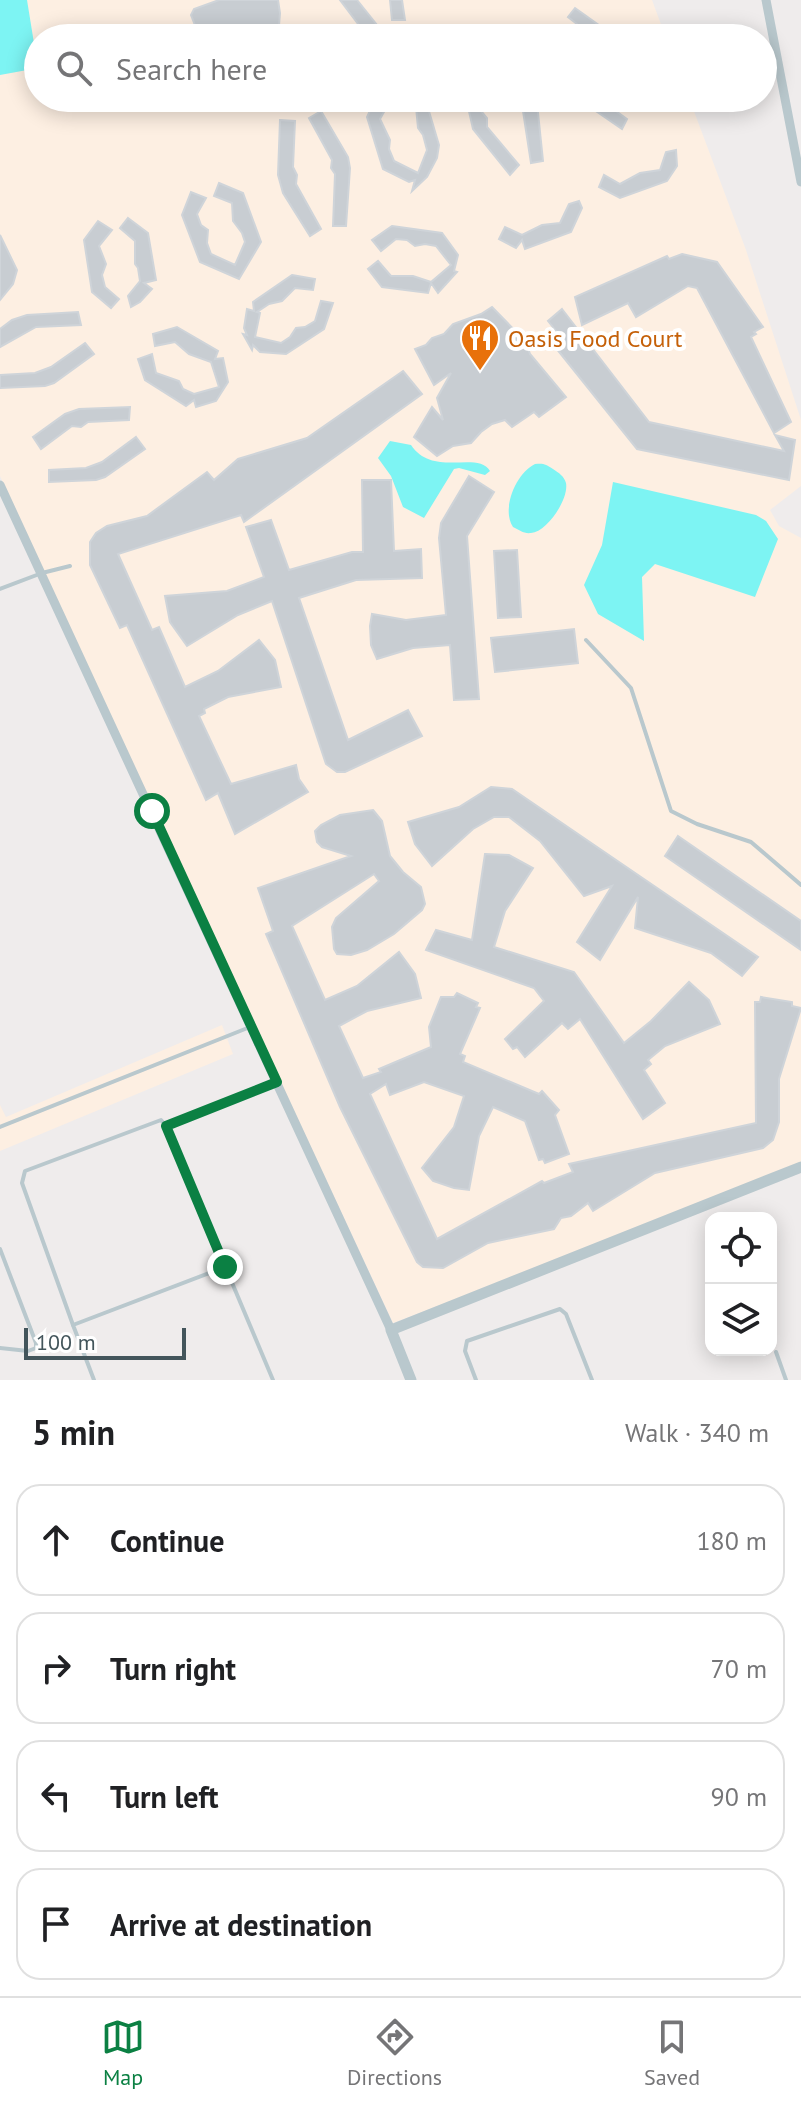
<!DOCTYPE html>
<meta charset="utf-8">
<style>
body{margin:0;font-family:"PT Sans",sans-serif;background:#f2f2f2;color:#202124}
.controls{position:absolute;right:24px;bottom:24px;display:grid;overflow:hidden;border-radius:16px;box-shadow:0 4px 20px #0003}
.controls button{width:72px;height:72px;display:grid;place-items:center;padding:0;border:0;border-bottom:2px solid #e0e0e0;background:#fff;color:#202124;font:40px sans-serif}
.scale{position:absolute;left:24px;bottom:20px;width:162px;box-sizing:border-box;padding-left:8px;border:4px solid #43555b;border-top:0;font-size:22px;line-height:28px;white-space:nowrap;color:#43555b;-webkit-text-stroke:6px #fff;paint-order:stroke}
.stop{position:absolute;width:24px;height:24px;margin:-18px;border:6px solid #0b8043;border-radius:50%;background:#fff}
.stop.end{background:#0b8043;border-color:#fff;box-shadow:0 2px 8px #0008}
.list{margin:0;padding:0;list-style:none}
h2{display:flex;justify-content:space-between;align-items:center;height:104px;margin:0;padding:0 32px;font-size:34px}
h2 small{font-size:26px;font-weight:400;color:#757577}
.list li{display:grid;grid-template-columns:52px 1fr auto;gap:24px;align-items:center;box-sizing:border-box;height:112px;margin:0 16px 16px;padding:0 16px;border:2px solid #e0e0e0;border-radius:24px}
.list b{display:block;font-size:30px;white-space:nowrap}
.list em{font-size:26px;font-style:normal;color:#757577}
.icon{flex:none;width:44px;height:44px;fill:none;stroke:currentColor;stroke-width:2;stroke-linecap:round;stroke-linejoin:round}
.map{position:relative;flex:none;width:801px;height:1380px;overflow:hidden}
.search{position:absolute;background:#fff;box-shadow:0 4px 20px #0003;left:24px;right:24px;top:24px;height:88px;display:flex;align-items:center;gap:20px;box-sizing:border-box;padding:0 28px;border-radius:44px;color:#757577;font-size:30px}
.sheet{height:616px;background:#fff}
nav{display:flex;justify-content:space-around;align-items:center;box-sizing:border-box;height:112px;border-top:2px solid #e0e0e0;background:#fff;font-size:22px;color:#757577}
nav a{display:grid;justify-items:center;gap:4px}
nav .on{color:#0b8043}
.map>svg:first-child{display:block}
.commercial{fill:#fdefe2}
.water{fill:#7df4f3}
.building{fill:#c8cdd2;stroke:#cfd4d9;stroke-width:2}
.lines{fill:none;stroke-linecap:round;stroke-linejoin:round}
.service{stroke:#b9c8cd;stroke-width:4}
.minor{stroke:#b9c8cd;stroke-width:9}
.tertiary{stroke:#b9c8cd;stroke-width:11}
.route{stroke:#0b8043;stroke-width:10}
.labels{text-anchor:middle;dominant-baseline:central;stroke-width:8;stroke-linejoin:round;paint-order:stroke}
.food-label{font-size:24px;fill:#c56008;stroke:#fff;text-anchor:start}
</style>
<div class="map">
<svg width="801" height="1380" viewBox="0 0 801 1380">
<rect width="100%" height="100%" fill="#efecec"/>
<!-- commercial -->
<g class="commercial">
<polygon points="0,0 652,0 666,38 38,38 38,98 689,98 746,250 801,420 801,486 770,510 779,526 801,538 801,1168 393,1323 76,644 0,476"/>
<polygon points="222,1025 233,1054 0,1151 0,1105 6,1117"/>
</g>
<!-- water -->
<g class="water">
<polygon points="0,0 27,0 38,68 0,75"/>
<path d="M390,441L411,445C433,478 478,450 490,471L485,475L459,468L454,469L424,518L403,507L391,476L378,458Z"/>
<path d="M535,464C543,463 546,464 553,469C559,473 564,476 566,483C569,499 547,532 531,533C524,534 519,530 513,527C501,509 516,473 535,464Z"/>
<polygon points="613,482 756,515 766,521 778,539 755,597 655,564 642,577 644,641 598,614 584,585 602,545"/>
</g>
<!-- building -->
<g class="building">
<polygon points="219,0 278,0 280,13 278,38 200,38 191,15 194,9"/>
<polygon points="340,0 357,0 377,25 368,37"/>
<polygon points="390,0 402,0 405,20 392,20"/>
<polygon points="575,8 617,38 595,38 568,17"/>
<polygon points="376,98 390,101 380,119 390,140 389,149 394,161 418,173 427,150 423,135 418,128 416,107 400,98 419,98 428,108 439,145 437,158 427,177 412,191 415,180 409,182 383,169 367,117"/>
<polygon points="466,98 479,98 481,111 487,118 487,127 519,165 510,175 473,129"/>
<polygon points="516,98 534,98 537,103 543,161 531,163 523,111 517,105"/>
<polygon points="577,98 598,98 627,119 622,129"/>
<polygon points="321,111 348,157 350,168 346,226 333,226 335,174 331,168 332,160 309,118"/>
<polygon points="280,120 295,121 293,167 297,175 296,184 321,229 310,236 283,193 278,175"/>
<polygon points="676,150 677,166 667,181 620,198 599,187 604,175 620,184 640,173 660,170 666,152"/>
<polygon points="219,183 243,193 261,242 239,279 200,262 182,215 191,192 206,198 197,214 201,225 208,230 207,243 211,254 235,265 245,242 242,233 233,221 232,203 214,196"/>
<polygon points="579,201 582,208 571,232 525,249 522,240 516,248 499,239 505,227 522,235 542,225 560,223 569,204"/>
<polygon points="128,218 148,233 156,280 144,283 152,289 140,302 131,307 128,296 140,281 138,268 135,264 135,241 120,228"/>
<polygon points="98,221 112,230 99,246 106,264 102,275 105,287 119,299 111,308 92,292 84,240"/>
<polygon points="392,226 442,233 458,255 454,271 457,272 438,293 431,283 428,293 382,287 368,269 378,261 391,276 413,276 431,282 451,265 436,246 425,244 415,246 407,240 396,239 381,251 372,240"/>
<polygon points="0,235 17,270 13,284 0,300"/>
<polygon points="682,254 717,262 763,327 754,332 756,334 751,337 791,422 774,433 697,288 688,286 636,317 628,303 582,325 575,297 667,256 669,259"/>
<polygon points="292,275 315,279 313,290 295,288 282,301 269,304 257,312 260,313 255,337 281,343 290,337 296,328 305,327 315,321 321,301 333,303 324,329 286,354 260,352 253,345 252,350 243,334 247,335 244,328 247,309 254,311 253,302"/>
<polygon points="492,307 526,342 530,354 566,397 539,417 534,412 512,427 505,420 492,424 481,432 471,443 453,446 437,456 414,437 432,407 443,420 437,398 451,373 434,385 415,349 426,345 432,338 444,334 453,324 481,314"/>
<polygon points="562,309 649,422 784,451 775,435 795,440 789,480 637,449 552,343 560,336 548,321"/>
<polygon points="78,312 81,325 36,327 0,347 0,329 12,320 27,315"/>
<polygon points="177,327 218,351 215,359 223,358 228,382 216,401 196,407 194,400 186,406 145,380 138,359 152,354 156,373 179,381 183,389 194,394 219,387 211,362 189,354 175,342 155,346 153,334"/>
<polygon points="85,343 94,354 54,383 45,386 0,388 0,375 35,373 51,367"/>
<polygon points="403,371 422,394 244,522 241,515 118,554 152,630 159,627 185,687 218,671 259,640 275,660 281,687 228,697 204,709 205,713 199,716 231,784 296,765 299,779 308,792 235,834 218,793 206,800 127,625 120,628 90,565 90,542 96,533 107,526 147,516 207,472 214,480 238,459 307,438"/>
<polygon points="130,407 129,420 88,422 81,427 72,426 41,449 33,437 65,414 79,409"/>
<polygon points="136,437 145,449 105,477 96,480 49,482 49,470 86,468 102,462"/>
<polygon points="469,476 494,492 467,536 479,699 454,700 450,645 413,648 377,659 371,645 370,626 372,614 406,620 446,615 439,538 441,523"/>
<polygon points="362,480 391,480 394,551 421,549 422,578 356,580 299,598 348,740 408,710 422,736 345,772 337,772 326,764 272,601 238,615 187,646 170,622 165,596 227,591 264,577 246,527 271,520 289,570 352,552 363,552"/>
<polygon points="517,550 521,617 498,618 494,551"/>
<polygon points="574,629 578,663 495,672 491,638"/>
<polygon points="491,787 512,789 758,957 742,976 711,953 635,928 638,897 600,960 577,942 612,886 584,896 540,841 509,817 494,817 473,829 432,866 415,844 408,822 459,807"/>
<polygon points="373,810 382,821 390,856 403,872 421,887 425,904 422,910 394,934 367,950 351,955 337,954 334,949 332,927 336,918 379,881 374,874 292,926 325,1000 357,986 399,952 415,974 421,998 367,1011 339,1026 363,1078 381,1072 379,1069 431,1047 429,1027 441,997 454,997 457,993 478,1003 476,1007 480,1008 460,1054 465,1056 463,1062 539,1094 542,1091 559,1110 555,1115 569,1154 545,1163 543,1159 539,1160 525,1121 493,1107 479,1136 469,1190 454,1188 433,1181 422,1168 454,1127 464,1096 424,1082 390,1095 386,1084 370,1094 437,1239 542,1181 544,1183 573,1172 569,1164 756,1123 755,1002 760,1002 761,997 792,1002 792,1006 801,1008 779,1079 779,1122 773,1140 763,1148 655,1173 593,1211 588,1203 571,1216 561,1218 554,1229 488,1243 443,1268 423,1267 417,1262 340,1107 266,934 273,931 258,888 351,856 322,847 317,842 315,831 321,825 340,815"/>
<polygon points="678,836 801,921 801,950 665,856"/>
<polygon points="485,854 509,855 533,868 505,911 494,947 574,972 624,1043 651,1021 689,982 709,1000 720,1024 665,1046 648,1060 651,1064 644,1070 665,1103 643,1119 580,1019 568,1029 562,1023 525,1057 517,1047 513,1049 505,1039 544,1001 534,988 426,950 436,930 472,940"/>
</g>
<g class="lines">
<!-- service -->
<g class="service">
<polyline points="0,589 42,573 70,566"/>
<polyline points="586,640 631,688 671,811 697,824 751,842 801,885"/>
<polyline points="166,1126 276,1083"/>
<polyline points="0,1127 250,1027"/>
<polyline points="0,1249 36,1343 36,1348 28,1351 0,1348"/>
<polyline points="73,1325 22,1183 25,1171 161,1120 166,1126 273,1380"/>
<polyline points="776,1352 786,1380"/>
<polyline points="94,1380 73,1325 225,1267"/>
<polyline points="476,1380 465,1351 467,1341 560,1309 566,1314 592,1380"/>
</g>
<!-- minor -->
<g class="minor">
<polyline points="766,0 801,182"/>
<polyline points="0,485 391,1330"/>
</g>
<!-- tertiary -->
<polyline class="tertiary" points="411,1380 391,1330 801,1167"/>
</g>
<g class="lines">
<!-- route -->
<polyline class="route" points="152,811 277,1082 166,1126 225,1267"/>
</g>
<!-- icons -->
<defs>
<g id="restaurant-pin" transform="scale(2)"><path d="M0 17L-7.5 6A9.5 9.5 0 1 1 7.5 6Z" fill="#e8710a" stroke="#fff"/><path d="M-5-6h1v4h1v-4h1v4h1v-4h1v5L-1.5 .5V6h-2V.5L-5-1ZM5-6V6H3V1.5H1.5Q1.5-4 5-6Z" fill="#fff"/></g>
</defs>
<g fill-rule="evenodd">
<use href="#restaurant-pin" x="480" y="338"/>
</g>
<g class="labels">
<!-- food labels -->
<g class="food-label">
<text x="508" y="338">Oasis Food Court</text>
</g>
</g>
</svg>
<div class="controls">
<button><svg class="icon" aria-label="locate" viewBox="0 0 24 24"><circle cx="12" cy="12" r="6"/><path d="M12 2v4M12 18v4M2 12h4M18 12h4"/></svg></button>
<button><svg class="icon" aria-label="layers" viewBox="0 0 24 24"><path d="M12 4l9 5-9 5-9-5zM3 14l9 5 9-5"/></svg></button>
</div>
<div class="scale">100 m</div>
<div class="stop" style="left:152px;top:811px"></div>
<div class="stop end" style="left:225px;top:1267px"></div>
<div class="search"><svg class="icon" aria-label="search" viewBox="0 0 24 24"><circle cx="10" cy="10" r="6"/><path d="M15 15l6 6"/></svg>Search here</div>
</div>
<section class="sheet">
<h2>5 min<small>Walk · 340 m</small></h2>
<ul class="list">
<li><svg class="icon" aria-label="ahead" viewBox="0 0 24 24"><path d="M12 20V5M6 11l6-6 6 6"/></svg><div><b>Continue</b></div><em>180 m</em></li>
<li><svg class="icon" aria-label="right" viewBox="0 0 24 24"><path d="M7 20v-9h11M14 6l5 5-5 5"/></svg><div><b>Turn right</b></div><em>70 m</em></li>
<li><svg class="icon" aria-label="left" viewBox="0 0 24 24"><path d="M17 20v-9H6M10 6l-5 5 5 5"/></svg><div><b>Turn left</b></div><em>90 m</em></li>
<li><svg class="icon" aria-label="arrive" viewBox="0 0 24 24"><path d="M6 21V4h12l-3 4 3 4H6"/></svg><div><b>Arrive at destination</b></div></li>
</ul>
</section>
<nav>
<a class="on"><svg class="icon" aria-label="map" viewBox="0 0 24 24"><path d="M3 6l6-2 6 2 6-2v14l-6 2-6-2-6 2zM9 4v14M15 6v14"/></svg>Map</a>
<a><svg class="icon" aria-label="directions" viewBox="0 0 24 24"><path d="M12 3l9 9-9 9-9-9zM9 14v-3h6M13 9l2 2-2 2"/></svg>Directions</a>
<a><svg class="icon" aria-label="saved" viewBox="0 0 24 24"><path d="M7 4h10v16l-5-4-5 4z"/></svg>Saved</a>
</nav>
